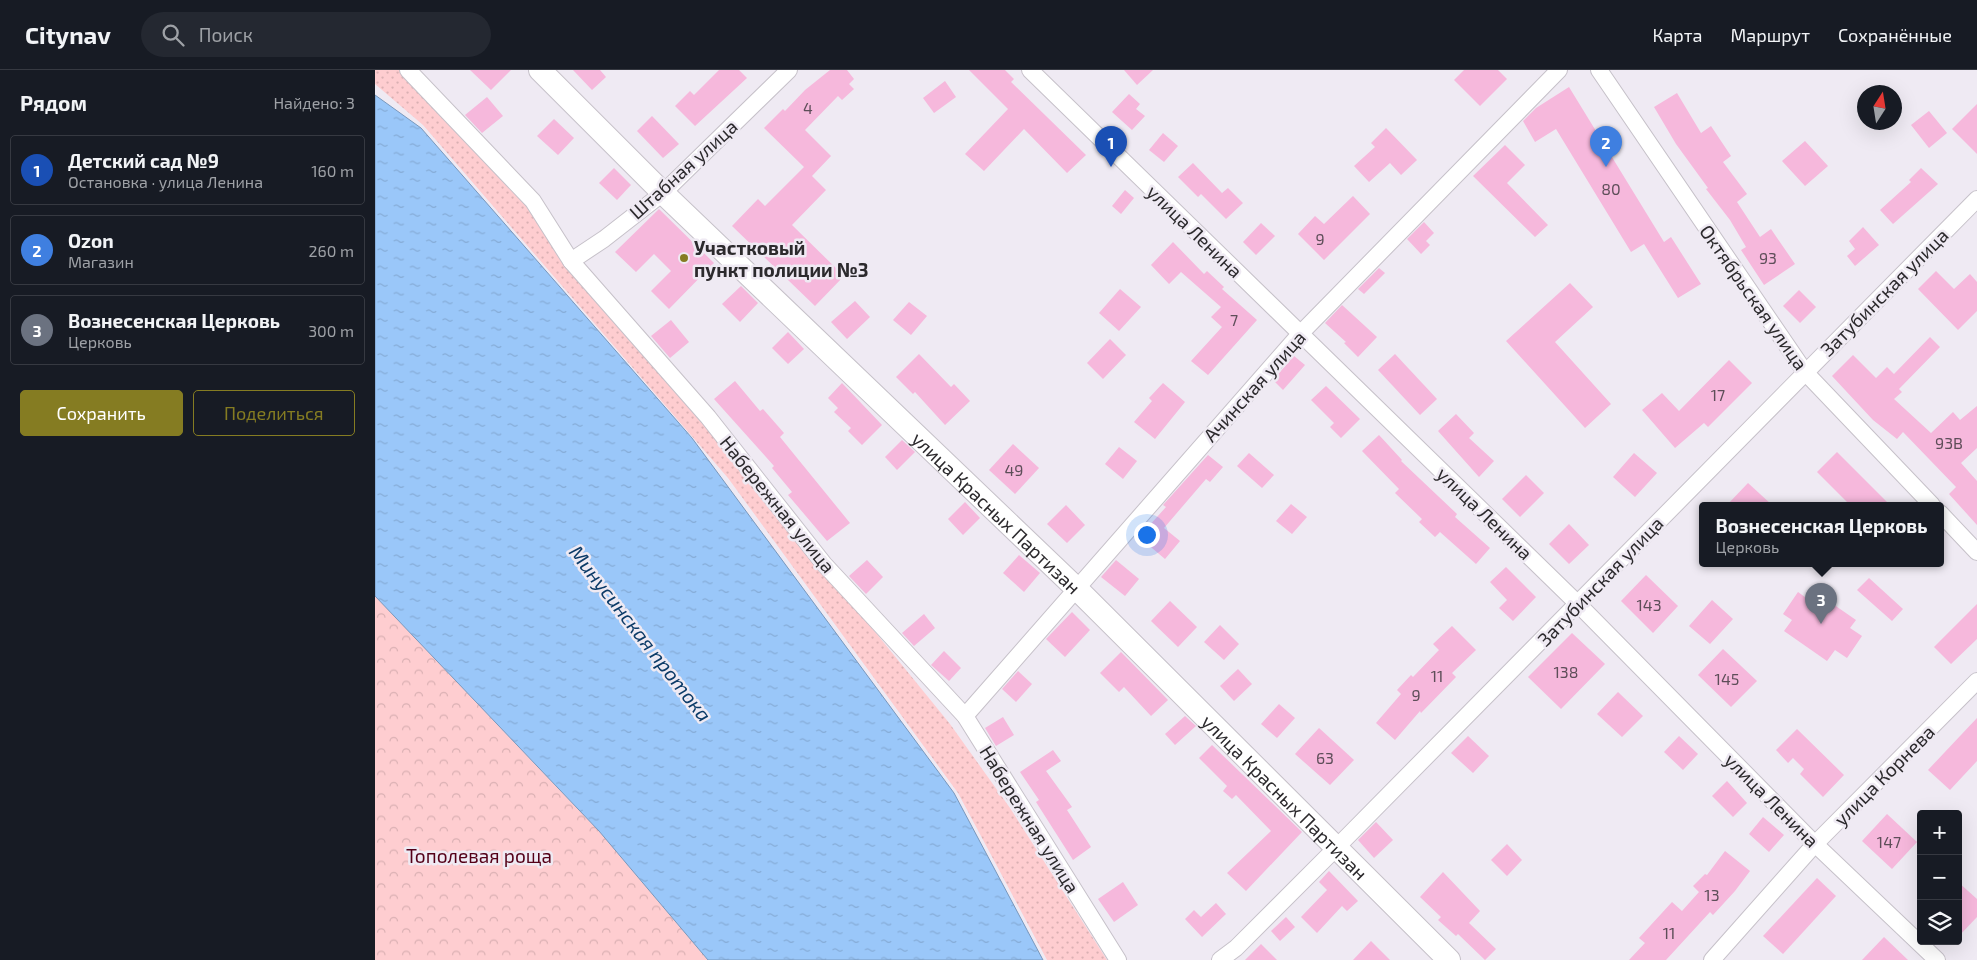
<!DOCTYPE html>
<html lang="ru">
<meta charset="utf-8">
<style>
body{margin:0;font-family:"Exo 2",sans-serif;background:#242831;color:#f1f3f6}
.controls{position:absolute;right:15px;bottom:15px;display:grid;overflow:hidden;border-radius:5px;box-shadow:0 5px 20px #0002}
.controls button{width:45px;height:45px;display:grid;place-items:center;padding:0;border:0;border-bottom:1px solid #363941;background:#171b24;color:#f1f3f6;font:25px sans-serif}
.compass{position:absolute;left:1482px;top:15px;width:45px;height:45px;border-radius:50%;background:#171b24;box-shadow:0 5px 20px #0002;rotate:12deg}
.you{position:absolute;left:771px;top:464px;width:18px;height:18px;margin:-12px;border:4px solid #fff;border-radius:50%;background:#1a73e8;box-shadow:0 0 0 8px #1a73e833}
.badge{display:grid;place-items:center;width:32px;height:32px;border-radius:50%;background:#857c22;color:#fff;font-size:16px;font-weight:700}
.pin{position:absolute;translate:-50% -41px;filter:drop-shadow(0 1px 2px #0008)}
.pin::after{content:'';position:absolute;top:26px;width:18px;height:15px;background:inherit;clip-path:polygon(0 0,100% 0,50% 100%)}
.popup{position:absolute;left:1324px;top:432px;width:245px;height:65px;box-sizing:border-box;display:grid;place-content:center;border-radius:5px;background:#171b24;filter:drop-shadow(0 1px 4px #0005);font-size:16px;white-space:nowrap;color:#9ea1a6}
.popup b{font-size:19px;color:#f1f3f6}
.popup::after{content:'';position:absolute;left:50%;top:100%;margin-left:-10px;border:10px solid transparent;border-top-color:#171b24}
.list{margin:0;padding:0;list-style:none}
h2{display:flex;justify-content:space-between;align-items:center;height:65px;margin:0;padding:0 20px;font-size:21px}
h2 small{font-size:16px;font-weight:400;color:#9ea1a6}
.list li{display:grid;grid-template-columns:32px 1fr auto;gap:15px;align-items:center;box-sizing:border-box;height:70px;margin:0 10px 10px;padding:0 10px;border:1px solid #363941;border-radius:5px}
.list b{display:block;font-size:19px;white-space:nowrap}
.list p{margin:0;font-size:16px;white-space:nowrap;color:#9ea1a6}
.list em{font-size:16px;font-style:normal;color:#9ea1a6}
.actions{display:flex;gap:10px;padding:15px 20px}
.actions a{flex:1;padding:11px 0;border:1px solid #857c22;border-radius:5px;text-align:center;font-size:18px;color:#857c22}
.actions .main{background:#857c22;color:#fff}
.icon{flex:none;width:28px;height:28px;fill:none;stroke:currentColor;stroke-width:2;stroke-linecap:round;stroke-linejoin:round}
.map{position:relative;flex:none;width:1602px;height:890px;overflow:hidden}
header{display:flex;align-items:center;gap:30px;box-sizing:border-box;height:70px;padding:0 25px;background:#171b24;border-bottom:1px solid #363941}
header strong{font-size:24px}
nav{display:flex;gap:28px;margin-inline-start:auto;font-size:18px}
.search{width:350px;height:45px;background:#242831;display:flex;align-items:center;gap:12px;box-sizing:border-box;padding:0 18px;border-radius:28px;color:#9ea1a6;font-size:19px}
main{display:flex}
aside{flex:1;background:#171b24}
.map>svg:first-child{display:block}
.forest{fill:url(#forest-crowns)}
.park{fill:url(#park-dots)}
.water{fill:url(#water-ripples);stroke:#7998bc}
.building{fill:#f6b8dc}
.lines{fill:none;stroke-linecap:round;stroke-linejoin:round}
.minor-casing{stroke:#c6c1c9;stroke-width:18}
.secondary-casing{stroke:#c6c1c9;stroke-width:24}
.minor{stroke:#fff;stroke-width:16}
.secondary{stroke:#fff;stroke-width:22}
.poi-dot{fill:#857c22;stroke:#efeaf3;stroke-width:2}
.labels{text-anchor:middle;dominant-baseline:central;stroke-width:5;stroke-linejoin:round;paint-order:stroke}
.number-label{font-size:16px;fill:#5e4e59}
.street-label{font-size:19px;fill:#2c2a2d;stroke:#efeaf3}
.poi-label{font-size:19px;font-weight:bold;fill:#2c2a2d;stroke:#efeaf3;text-anchor:start}
.park-label{font-size:19px;fill:#540018;stroke:#efeaf3}
.water-label{font-size:20px;font-style:italic;fill:#0c3b68;stroke:#efeaf3}
</style>
<header>
<strong>Citynav</strong>
<div class="search"><svg class="icon" aria-label="search" viewBox="0 0 24 24"><circle cx="10" cy="10" r="6"/><path d="M15 15l6 6"/></svg>Поиск</div>
<nav><a>Карта</a><a>Маршрут</a><a>Сохранённые</a></nav>
</header>
<main>
<aside>
<h2>Рядом<small>Найдено: 3</small></h2>
<ul class="list">
<li><span class="badge" style="background:#1a4fb4">1</span><div><b>Детский сад №9</b><p>Остановка · улица Ленина</p></div><em>160 m</em></li>
<li><span class="badge" style="background:#3f7fe0">2</span><div><b>Ozon</b><p>Магазин</p></div><em>260 m</em></li>
<li><span class="badge" style="background:#6b7280">3</span><div><b>Вознесенская Церковь</b><p>Церковь</p></div><em>300 m</em></li>
</ul>
<div class="actions"><a class="main">Сохранить</a><a>Поделиться</a></div>
</aside>
<div class="map">
<svg width="1602" height="890" viewBox="0 0 1602 890">
<defs>
<pattern id="forest-crowns" width="20" height="18" patternUnits="userSpaceOnUse" patternTransform="scale(1.25)"><rect width="20" height="18" fill="#fecdd0"/><path d="M2 6a3 3 0 1 1 6 0M12 15a3 3 0 1 1 6 0" fill="none" stroke="#dab0b3"/></pattern>
<pattern id="park-dots" width="8" height="8" patternUnits="userSpaceOnUse" patternTransform="scale(1.25)"><rect width="8" height="8" fill="#fecdd0"/><path d="M2 2h.1M6 6h.1" fill="none" stroke="#dab0b3" stroke-width="1.8" stroke-linecap="round"/></pattern>
<pattern id="water-ripples" width="26" height="14" patternUnits="userSpaceOnUse" patternTransform="scale(1.25)"><rect width="26" height="14" fill="#9ac7f9"/><path d="M2 4q2-2 4 0t4 0M15 11q2-2 4 0t4 0" fill="none" stroke="#85abd6"/></pattern>
</defs>
<rect width="100%" height="100%" fill="#efeaf3"/>
<!-- forest -->
<polygon class="forest" points="0,526 224,761 333,890 0,890"/>
<!-- park -->
<polygon class="park" points="0,0 27,0 152,134 575,654 635,738 732,890 672,890 583,723 353,408 48,55 0,14"/>
<!-- water -->
<polygon class="water" points="0,25 46,58 317,368 579,723 668,890 333,890 224,761 0,526"/>
<!-- building -->
<g class="building">
<polygon points="95,0 136,0 116,20"/>
<polygon points="198,0 225,0 231,7 217,20"/>
<polygon points="344,0 364,0 372,8 320,56 300,36 315,21 319,25"/>
<polygon points="455,0 472,0 479,9 474,14 479,19 467,30 463,26 430,60 456,86 437,106 451,120 417,155 469,206 440,236 357,156 383,129 390,136 429,97 389,58 408,39 410,41 430,20"/>
<polygon points="594,0 630,0 639,9 636,12 711,85 692,103 649,59 609,101 590,84 633,39"/>
<polygon points="749,0 778,0 762,15"/>
<polygon points="1089,0 1123,0 1132,9 1105,36 1079,10"/>
<polygon points="570,11 581,27 559,43 548,28"/>
<polygon points="1194,17 1289,172 1296,167 1326,214 1303,228 1269,174 1256,182 1181,59 1160,72 1148,51 1161,38"/>
<polygon points="1302,23 1326,63 1336,56 1356,86 1348,92 1372,124 1362,132 1385,167 1396,159 1420,194 1389,215 1366,180 1371,177 1355,150 1331,119 1333,118 1301,74 1279,37"/>
<polygon points="754,24 765,34 761,39 770,46 757,60 737,42"/>
<polygon points="112,27 128,46 107,63 90,45"/>
<polygon points="1602,34 1602,84 1577,59"/>
<polygon points="1554,41 1572,63 1554,78 1536,55"/>
<polygon points="277,46 304,74 288,88 262,61"/>
<polygon points="179,49 199,68 183,85 162,66"/>
<polygon points="1011,58 1042,90 1026,105 1015,93 994,112 979,96 1000,77 996,73"/>
<polygon points="788,63 803,76 789,92 774,80"/>
<polygon points="1430,71 1453,96 1430,116 1407,91"/>
<polygon points="1130,75 1150,95 1132,113 1173,155 1160,167 1098,106"/>
<polygon points="818,93 847,123 853,118 868,133 851,149 826,124 823,127 803,107"/>
<polygon points="239,98 256,115 242,130 224,113"/>
<polygon points="1546,98 1563,114 1518,154 1505,140 1536,112 1534,110"/>
<polygon points="750,120 759,128 746,144 737,136"/>
<polygon points="978,126 995,144 949,190 923,164 940,146 949,154"/>
<polygon points="284,139 339,193 294,239 276,221 296,201 279,184 261,202 240,182"/>
<polygon points="1049,152 1059,163 1051,171 1055,175 1046,184 1032,169"/>
<polygon points="886,153 900,166 881,185 868,172"/>
<polygon points="1488,157 1504,175 1480,196 1472,186 1480,179 1474,171"/>
<polygon points="798,172 829,204 832,201 849,217 847,219 882,250 833,305 816,291 847,257 836,247 846,237 806,202 794,214 776,195"/>
<polygon points="1004,198 1010,203 989,224 983,219"/>
<polygon points="1561,201 1579,219 1595,204 1602,212 1602,241 1583,260 1543,219"/>
<polygon points="1195,213 1218,237 1180,272 1236,334 1210,358 1131,271"/>
<polygon points="366,216 383,233 365,252 347,234"/>
<polygon points="745,219 766,237 744,261 724,243"/>
<polygon points="1424,220 1441,237 1425,253 1408,236"/>
<polygon points="480,231 495,247 472,269 456,252"/>
<polygon points="534,232 552,246 536,265 518,250"/>
<polygon points="967,235 1002,267 983,287 969,273 971,272 950,253"/>
<polygon points="296,250 314,272 295,288 276,266"/>
<polygon points="413,262 429,279 413,294 397,278"/>
<polygon points="1555,267 1565,277 1524,319 1527,322 1519,329 1556,363 1578,342 1585,350 1602,336 1602,378 1586,393 1602,411 1602,455 1574,424 1581,417 1528,362 1522,369 1498,350 1457,306 1478,285 1501,308 1512,297 1519,304"/>
<polygon points="735,269 751,285 728,309 712,293"/>
<polygon points="544,284 576,317 579,314 595,331 570,355 540,322 538,324 521,307"/>
<polygon points="1020,284 1062,329 1045,345 1003,300"/>
<polygon points="919,286 930,295 908,320 898,310"/>
<polygon points="1354,290 1377,313 1333,357 1329,353 1300,378 1267,340 1287,323 1304,341"/>
<polygon points="360,311 385,341 388,339 409,363 405,367 475,453 452,471 413,425 417,422 397,398 399,396 339,329"/>
<polygon points="467,313 507,355 487,375 473,361 476,358 459,342 463,338 453,328"/>
<polygon points="788,313 810,332 780,369 759,352 777,331 774,328"/>
<polygon points="951,316 985,349 966,368 955,357 959,353 936,330"/>
<polygon points="1081,344 1099,363 1094,368 1119,391 1104,407 1063,361"/>
<polygon points="1004,365 1027,390 1026,391 1082,444 1080,447 1115,478 1101,494 1065,462 1060,467 1044,452 1047,449 1020,423 1024,419 987,381"/>
<polygon points="527,370 540,382 522,400 510,387"/>
<polygon points="638,374 664,398 640,424 614,400"/>
<polygon points="744,377 762,391 748,409 730,394"/>
<polygon points="1462,382 1515,435 1475,435 1442,402"/>
<polygon points="874,383 899,405 887,418 862,396"/>
<polygon points="1259,383 1282,403 1260,427 1238,407"/>
<polygon points="833,385 848,397 835,412 831,409 789,458 805,471 790,489 764,467 791,437 788,435"/>
<polygon points="1151,405 1169,423 1145,447 1127,429"/>
<polygon points="1373,413 1397,435 1352,435"/>
<polygon points="590,432 605,448 588,465 573,449"/>
<polygon points="916,434 932,447 917,464 901,451"/>
<polygon points="691,435 710,455 692,473 672,454"/>
<polygon points="1194,454 1214,475 1194,494 1174,474"/>
<polygon points="644,485 665,503 649,522 628,503"/>
<polygon points="492,490 508,507 491,524 474,506"/>
<polygon points="741,490 764,509 750,526 726,507"/>
<polygon points="1131,497 1161,527 1138,551 1124,538 1132,530 1115,512"/>
<polygon points="1271,505 1303,536 1278,563 1246,531"/>
<polygon points="1494,508 1528,539 1517,551 1482,520"/>
<polygon points="1439,521 1481,550 1475,558 1487,566 1472,588 1460,580 1452,591 1409,561 1417,550 1408,544 1423,522 1434,530"/>
<polygon points="1337,530 1358,549 1335,574 1314,556"/>
<polygon points="795,531 822,557 803,577 776,551"/>
<polygon points="1602,534 1602,569 1576,594 1559,577"/>
<polygon points="697,542 715,560 690,587 671,569"/>
<polygon points="549,544 560,558 539,576 527,563"/>
<polygon points="845,555 864,574 849,590 829,572"/>
<polygon points="1077,556 1101,580 1077,603 1081,607 1046,643 1045,641 1020,670 1001,653 1026,624 1022,620 1036,605 1038,607 1064,580 1058,574"/>
<polygon points="1197,563 1230,594 1186,639 1153,607"/>
<polygon points="1348,579 1382,611 1356,637 1323,605"/>
<polygon points="569,581 586,598 574,611 556,595"/>
<polygon points="746,582 793,630 776,646 749,617 744,622 725,603"/>
<polygon points="863,599 877,614 859,631 845,616"/>
<polygon points="643,601 657,614 641,632 627,619"/>
<polygon points="1243,622 1268,646 1247,667 1222,644"/>
<polygon points="904,634 920,648 902,668 886,654"/>
<polygon points="810,646 821,656 800,675 790,664"/>
<polygon points="628,647 639,665 621,676 610,658"/>
<polygon points="1602,648 1602,691 1575,720 1553,700"/>
<polygon points="944,658 979,690 955,715 920,684"/>
<polygon points="1422,659 1469,705 1448,727 1425,704 1429,699 1418,688 1413,693 1401,680"/>
<polygon points="1093,666 1114,686 1098,703 1076,683"/>
<polygon points="1304,666 1323,684 1308,700 1289,682"/>
<polygon points="837,675 927,762 871,821 852,803 896,761 861,725 857,729 848,721 852,716 824,688"/>
<polygon points="678,680 686,691 671,701 697,737 692,740 716,777 698,790 661,732 664,730 645,702"/>
<polygon points="1352,711 1372,733 1358,747 1337,726"/>
<polygon points="1512,744 1542,772 1517,799 1487,771"/>
<polygon points="1388,747 1409,765 1394,782 1374,764"/>
<polygon points="1001,752 1018,770 999,788 983,770"/>
<polygon points="1132,774 1147,790 1132,806 1116,790"/>
<polygon points="1350,781 1375,801 1360,821 1338,845 1335,842 1291,890 1254,890 1270,873 1264,868 1297,832 1307,841 1324,822 1318,816 1330,804 1332,805"/>
<polygon points="954,801 983,831 972,841 967,836 942,863 926,847 952,820 944,812"/>
<polygon points="1068,802 1105,841 1094,853 1121,879 1110,890 1083,864 1081,866 1063,850 1066,847 1045,827"/>
<polygon points="1442,808 1461,826 1408,884 1388,866"/>
<polygon points="748,812 763,835 739,852 723,829"/>
<polygon points="1583,812 1602,829 1602,847 1583,867"/>
<polygon points="841,833 851,844 827,867 810,849 819,840 826,847"/>
<polygon points="911,847 920,857 905,871 896,861"/>
<polygon points="1509,867 1533,890 1487,890"/>
<polygon points="996,871 1015,890 978,890"/>
<polygon points="886,874 902,890 870,890"/>
</g>
<g class="lines">
<!-- minor casing -->
<g class="minor-casing">
<g id="minor">
<polyline points="33,0 158,131 196,191 333,347 449,494 590,646 743,890"/>
<polyline points="655,0 1203,534 1440,774 1562,890"/>
<polyline points="1224,0 1430,302 1557,435"/>
<polyline points="196,191 229,169 288,123 414,0"/>
<polyline points="1565,443 1602,482"/>
<polyline points="590,646 925,264 1184,0"/>
<polyline points="845,890 861,878 961,778 1602,129"/>
<polyline points="1337,890 1440,774 1602,611"/>
</g>
</g>
<!-- secondary casing -->
<g class="secondary-casing">
<g id="secondary">
<path id="s1" d="M165,0L288,123L701,518L1074,890"/>
</g>
</g>
<!-- minor -->
<use href="#minor" class="minor"/>
<!-- secondary -->
<use href="#secondary" class="secondary"/>
</g>
<!-- markers -->
<circle class="poi-dot" cx="309" cy="188" r="5"/>
<g class="labels">
<!-- number labels -->
<g class="number-label">
<text x="433" y="37">4</text>
<text x="1236" y="118">80</text>
<text x="945" y="168">9</text>
<text x="1393" y="187">93</text>
<text x="859" y="249">7</text>
<text x="1343" y="324">17</text>
<text x="1574" y="372">93В</text>
<text x="639" y="399">49</text>
<text x="1274" y="534">143</text>
<text x="1191" y="601">138</text>
<text x="1062" y="605">11</text>
<text x="1352" y="608">145</text>
<text x="1041" y="624">9</text>
<text x="950" y="687">63</text>
<text x="1514" y="771">147</text>
<text x="1337" y="824">13</text>
<text x="1294" y="862">11</text>
</g>
<!-- street labels -->
<g class="street-label">
<text transform="translate(308 99) rotate(-42)">Штабная улица</text>
<text transform="translate(820 161) rotate(44)">улица Ленина</text>
<text transform="translate(1509 222) rotate(-45)">Затубинская улица</text>
<text transform="translate(1379 227) rotate(55)">Октябрьская улица</text>
<text transform="translate(879 316) rotate(-48)">Ачинская улица</text>
<text transform="translate(403 434) rotate(51)">Набережная улица</text>
<text stroke="none"><textPath href="#s1" startOffset="636">улица Красных Партизан</textPath></text>
<text transform="translate(1110 443) rotate(44)">улица Ленина</text>
<text transform="translate(1225 511) rotate(-46)">Затубинская улица</text>
<text transform="translate(1509 705) rotate(-45)">улица Корнева</text>
<text stroke="none"><textPath href="#s1" startOffset="1041">улица Красных Партизан</textPath></text>
<text transform="translate(1397 730) rotate(45)">улица Ленина</text>
<text transform="translate(655 749) rotate(58)">Набережная улица</text>
</g>
<!-- poi labels -->
<g class="poi-label">
<text x="319" y="177">Участковый<tspan x="319" dy="22">пункт полиции №3</tspan></text>
</g>
<!-- park labels -->
<g class="park-label">
<text x="104" y="785">Тополевая роща</text>
</g>
<!-- water labels -->
<g class="water-label">
<text transform="translate(266 563) rotate(52)">Минусинская протока</text>
</g>
</g>
</svg>
<div class="controls">
<button>+</button>
<button>−</button>
<button><svg class="icon" aria-label="layers" viewBox="0 0 24 24"><path d="M12 4l9 5-9 5-9-5zM3 14l9 5 9-5"/></svg></button>
</div>
<svg class="compass" viewBox="-18 -18 36 36"><path d="M0-13l5 13h-10z" fill="#e53935"/><path d="M0 13l5-13h-10z" fill="#9ea1a6"/></svg>
<div class="you"></div>
<div class="pin badge" style="left:736px;top:97px;background:#1a4fb4">1</div>
<div class="pin badge" style="left:1231px;top:97px;background:#3f7fe0">2</div>
<div class="pin badge" style="left:1446px;top:554px;background:#6b7280">3</div>
<div class="popup"><b>Вознесенская Церковь</b>Церковь</div>
</div>
</main>
